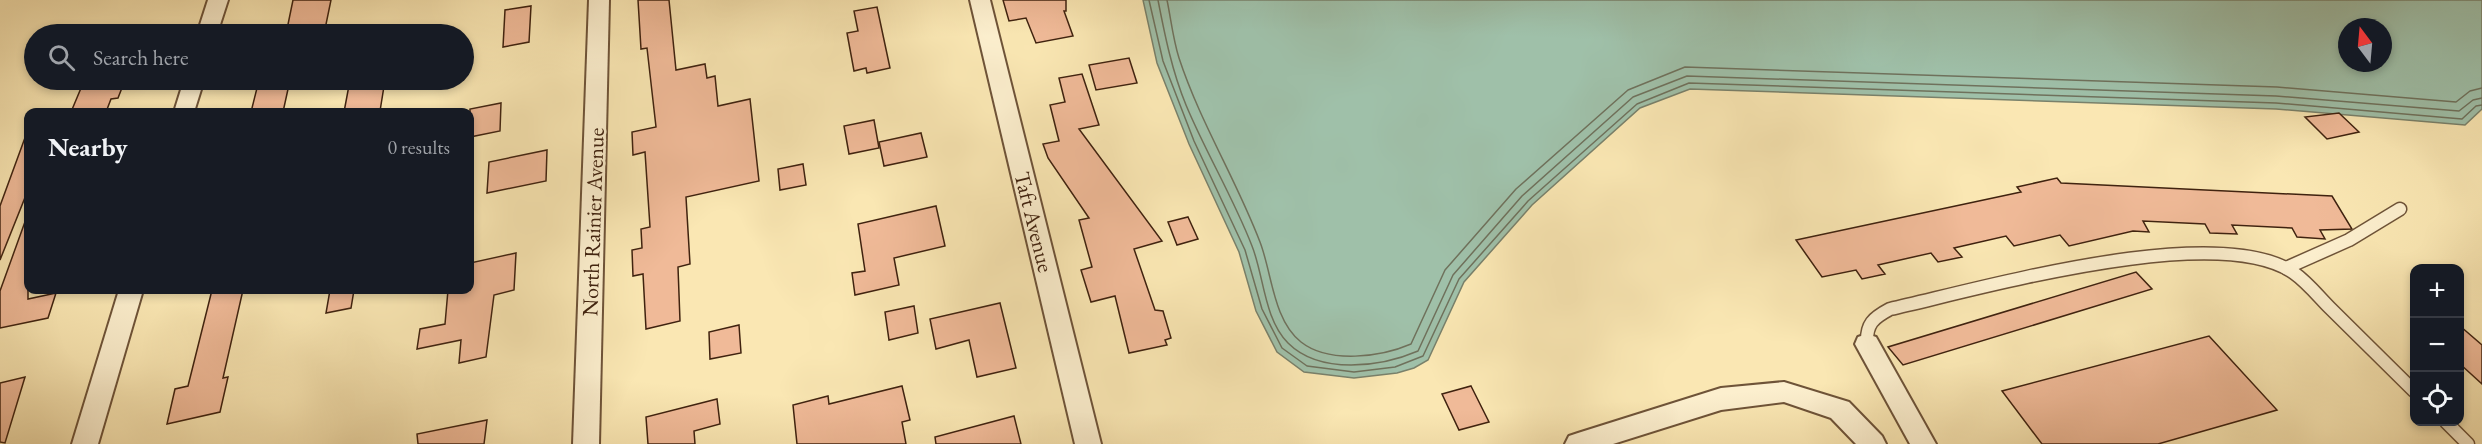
<!DOCTYPE html>
<meta charset="utf-8">
<style>
body{margin:0;font-family:"EB Garamond",serif;background:#242831;color:#f1f3f6}
.controls{position:absolute;right:18px;bottom:18px;display:grid;overflow:hidden;border-radius:12px;box-shadow:0 3px 9px #0003}
.controls button{width:54px;height:54px;display:grid;place-items:center;padding:0;border:0;border-bottom:2px solid #363941;background:#171b24;color:#f1f3f6;font:30px sans-serif}
.compass{position:absolute;left:2338px;top:18px;width:54px;height:54px;border-radius:50%;background:#171b24;box-shadow:0 3px 9px #0003;rotate:344deg}
.list{margin:0;padding:0;list-style:none}
h2{display:flex;justify-content:space-between;align-items:center;height:78px;margin:0;padding:0 24px;font-size:26px}
h2 small{font-size:20px;font-weight:400;color:#9ea1a6}
.icon{flex:none;width:33px;height:33px;fill:none;stroke:currentColor;stroke-width:2;stroke-linecap:round;stroke-linejoin:round}
.map{position:relative;flex:none;width:2482px;height:444px;overflow:hidden}
.search{position:absolute;background:#171b24;box-shadow:0 3px 9px #0003;left:24px;top:24px;width:450px;height:66px;display:flex;align-items:center;gap:15px;box-sizing:border-box;padding:0 21px;border-radius:33px;color:#9ea1a6;font-size:22px}
.panel{position:absolute;background:#171b24;box-shadow:0 3px 9px #0003;left:24px;top:108px;width:450px;height:186px;border-radius:12px}
.map>svg:first-child{display:block}
.water{fill:#9fc0a9;stroke:#79816b;stroke-width:1.5;fill-rule:evenodd}
.lines{fill:none;stroke-linecap:round;stroke-linejoin:round}
.shore{stroke:#6f715c;stroke-width:1.5}
.building{fill:#f0ba98;stroke:#3f220f;stroke-width:1.5}
.service-casing{stroke:#6e5338;stroke-width:15}
.minor-casing{stroke:#6e5338;stroke-width:4}
.service{stroke:#fcefce;stroke-width:12}
.minor{fill:#fcefce;fill-rule:evenodd}
.labels{text-anchor:middle;dominant-baseline:central;stroke-width:5;stroke-linejoin:round;paint-order:stroke}
.street-label{font-size:22px;fill:#3f220f;stroke:#fcefce}
</style>
<div class="map">
<svg width="2482" height="444" viewBox="0 0 2482 444">
<rect width="100%" height="100%" fill="#fae7b3"/>
<filter id="stains"><feTurbulence type="fractalNoise" baseFrequency=".00333" numOctaves="4"/><feColorMatrix values="0 0 0 0 .2 0 0 0 0 .09 0 0 0 0 .02 0 0 0 .5 -.17"/></filter>
<radialGradient id="worn" r=".72"><stop offset=".6" stop-color="#630" stop-opacity="0"/><stop offset="1" stop-color="#630" stop-opacity=".3"/></radialGradient>
<!-- water -->
<path class="water" d="M1143,0H2482V109L2465,125L2276,109L1690,89L1640,108L1532,205L1464,282L1428,360L1414,368L1397,373L1354,378L1304,372L1277,352L1256,311L1239,252L1189,144L1157,63ZM2347,27H2383V63H2347Z"/>
<g class="lines">
<!-- shore -->
<g class="shore">
<polyline points="1149,0 1163,61 1194,141 1245,250 1262,309 1282,348 1307,366 1354,372 1395,367 1423,356 1459,279 1528,201 1637,104 1689,83 2276,103 2462,119 2476,106 2482,105"/>
<path d="M1158,0C1165,36 1172,71 1186,105C1206,153 1233,197 1252,246C1264,276 1264,319 1288,343C1320,375 1381,367 1418,351L1453,275L1522,196L1633,97L1687,76L2276,96L2459,111L2473,100L2482,98"/>
<path d="M1167,0C1171,19 1173,39 1179,58C1200,122 1236,179 1260,242C1272,273 1273,320 1301,342C1329,364 1381,357 1411,344L1445,270L1516,189L1628,90L1685,67L2277,87L2456,102L2470,91L2482,88"/>
</g>
</g>
<!-- building -->
<g class="building">
<polygon points="293,0 331,0 324,34 286,34"/>
<polygon points="638,0 669,0 676,70 705,64 707,78 715,76 718,106 750,99 759,181 686,197 690,264 678,267 680,321 646,329 643,274 633,276 632,250 642,248 641,229 650,227 645,152 633,155 632,132 656,127 647,48 641,49"/>
<polygon points="1003,0 1066,0 1066,11 1064,11 1073,36 1036,43 1026,18 1009,21"/>
<polygon points="531,6 529,42 503,47 505,10"/>
<polygon points="877,7 890,68 867,73 866,68 854,71 847,33 858,31 854,11"/>
<polygon points="1129,58 1137,83 1096,90 1089,65"/>
<polygon points="1082,74 1099,125 1079,129 1162,241 1134,249 1155,310 1163,311 1171,338 1165,340 1167,345 1129,353 1115,296 1091,302 1081,270 1092,267 1079,220 1089,218 1048,158 1043,144 1059,141 1050,105 1065,102 1059,78"/>
<polygon points="95,80 125,80 118,98 111,99 106,112 71,112 84,81"/>
<polygon points="259,80 290,80 283,112 251,112"/>
<polygon points="350,80 385,80 380,111 344,112"/>
<polygon points="501,103 500,131 470,137 470,109"/>
<polygon points="2339,113 2359,132 2327,139 2305,117"/>
<polygon points="874,120 879,148 849,154 844,126"/>
<polygon points="921,133 927,157 884,166 879,142"/>
<polygon points="26,135 28,135 28,190 0,260 0,206"/>
<polygon points="547,150 546,181 487,193 489,162"/>
<polygon points="803,164 806,185 780,190 778,169"/>
<polygon points="2057,178 2061,183 2332,196 2352,229 2320,230 2325,239 2297,237 2292,228 2232,225 2237,234 2210,233 2205,224 2143,221 2149,232 2133,231 2069,246 2060,235 2014,246 2006,236 1954,248 1962,257 1938,262 1931,253 1878,265 1885,274 1862,279 1856,270 1822,277 1796,240 2021,192 2017,187"/>
<polygon points="936,206 945,246 894,258 899,285 855,295 852,273 865,271 858,224"/>
<polygon points="1188,217 1198,239 1177,245 1168,222"/>
<polygon points="26,219 28,220 28,299 56,293 48,318 0,328 0,291"/>
<polygon points="516,253 514,290 494,295 486,357 459,363 461,340 417,349 420,329 445,324 448,290 470,290 470,263"/>
<polygon points="2136,272 2152,289 1903,365 1888,347"/>
<polygon points="212,290 243,290 223,378 228,377 220,412 167,424 175,389 188,386"/>
<polygon points="330,290 354,290 351,308 326,313"/>
<polygon points="1000,303 1016,368 977,377 969,340 936,349 930,319"/>
<polygon points="914,306 918,333 889,340 885,312"/>
<polygon points="739,325 741,353 710,359 709,332"/>
<polygon points="2460,326 2482,345 2482,384 2460,364"/>
<polygon points="2209,336 2277,410 2158,444 2042,444 2002,391"/>
<polygon points="25,377 5,443 0,442 0,383"/>
<polygon points="902,386 910,420 902,422 906,444 797,444 793,405 828,396 829,404"/>
<polygon points="1471,386 1489,422 1459,430 1442,394"/>
<polygon points="717,399 720,424 694,431 695,444 648,444 646,417"/>
<polygon points="1014,416 1021,444 936,444 935,437"/>
<polygon points="487,420 484,444 418,444 417,434"/>
</g>
<g class="lines">
<!-- service casing -->
<g class="service-casing">
<g id="service">
<polyline points="2286,268 2349,240 2400,209"/>
<path d="M1867,344C1866,324 1873,318 1890,309C1980,289 2217,220 2294,273C2307,282 2319,297 2330,308C2358,336 2386,363 2414,391"/>
<polyline points="2446,422 2468,444"/>
</g>
</g>
<!-- minor casing -->
<g class="minor-casing">
<g id="minor">
<polygon points="208,0 228,0 217,34 197,34"/>
<polygon points="589,0 609,0 599,444 573,444"/>
<polygon points="970,0 990,0 1101,444 1075,444"/>
<polygon points="184,80 204,80 194,112 174,112"/>
<polygon points="119,290 143,290 98,444 72,444"/>
<polygon points="1867,334 1876,337 1936,444 1910,444 1855,344 1858,337"/>
<polygon points="1784,382 1849,402 1882,436 1886,444 1856,444 1831,418 1784,402 1721,410 1613,444 1565,444 1569,436 1578,433 1721,388"/>
</g>
</g>
<!-- service -->
<use href="#service" class="service"/>
<!-- minor -->
<use href="#minor" class="minor"/>
</g>
<g class="labels">
<!-- street labels -->
<g class="street-label">
<text transform="translate(593 222) rotate(-88)">North Rainier Avenue</text>
<text transform="translate(1034 222) rotate(76)">Taft Avenue</text>
</g>
</g>
<rect width="100%" height="100%" filter="url(#stains)"/>
<rect width="100%" height="100%" fill="url(#worn)"/>
</svg>
<div class="controls">
<button>+</button>
<button>−</button>
<button><svg class="icon" aria-label="locate" viewBox="0 0 24 24"><circle cx="12" cy="12" r="6"/><path d="M12 2v4M12 18v4M2 12h4M18 12h4"/></svg></button>
</div>
<svg class="compass" viewBox="-18 -18 36 36"><path d="M0-13l5 13h-10z" fill="#e53935"/><path d="M0 13l5-13h-10z" fill="#9ea1a6"/></svg>
<div class="search"><svg class="icon" aria-label="search" viewBox="0 0 24 24"><circle cx="10" cy="10" r="6"/><path d="M15 15l6 6"/></svg>Search here</div>
<section class="panel">
<h2>Nearby<small>0 results</small></h2>
<ul class="list">
</ul>
</section>
</div>
